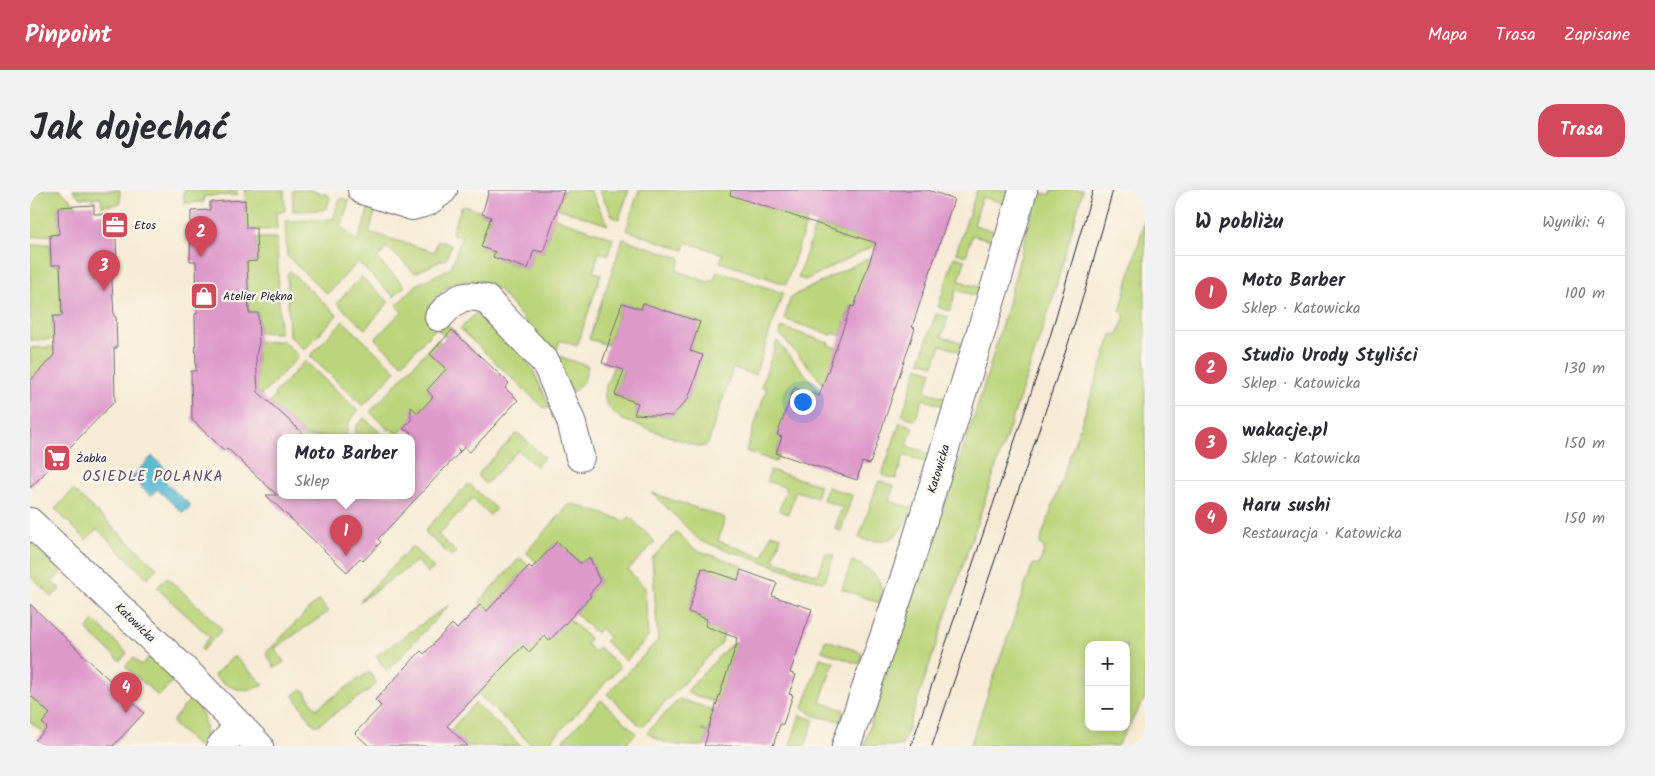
<!DOCTYPE html>
<html lang="pl">
<meta charset="utf-8">
<style>
body{margin:0;font-family:Kalam,sans-serif;background:#f2f2f3;color:#2b2b33}
.controls{position:absolute;right:15px;bottom:15px;display:grid;overflow:hidden;border-radius:10px;box-shadow:0 2px 12px #0003}
.controls button{width:45px;height:45px;display:grid;place-items:center;padding:0;border:0;border-bottom:1px solid #e1e1e2;background:#fff;color:#2b2b33;font:25px sans-serif}
.you{position:absolute;left:772px;top:211px;width:18px;height:18px;margin:-12px;border:4px solid #fff;border-radius:50%;background:#1a73e8;box-shadow:0 0 0 8px #1a73e833}
.badge{display:grid;place-items:center;width:32px;height:32px;border-radius:50%;background:#d1495b;color:#fff;font-size:16px;font-weight:700}
.pin{position:absolute;translate:-50% -41px;filter:drop-shadow(0 1px 2px #0008)}
.pin::after{content:'';position:absolute;top:26px;width:18px;height:15px;background:inherit;clip-path:polygon(0 0,100% 0,50% 100%)}
.popup{position:absolute;left:247px;top:244px;width:138px;height:65px;box-sizing:border-box;display:grid;place-content:center;border-radius:10px;background:#fff;filter:drop-shadow(0 1px 4px #0005);font-size:16px;white-space:nowrap;color:#7c7c81}
.popup b{font-size:19px;color:#2b2b33}
.popup::after{content:'';position:absolute;left:50%;top:100%;margin-left:-10px;border:10px solid transparent;border-top-color:#fff}
.list{margin:0;padding:0;list-style:none}
h2{display:flex;justify-content:space-between;align-items:center;height:65px;margin:0;padding:0 20px;font-size:21px}
h2 small{font-size:16px;font-weight:400;color:#7c7c81}
.list li{display:grid;grid-template-columns:32px 1fr auto;gap:15px;align-items:center;box-sizing:border-box;height:75px;padding:0 20px;border-top:1px solid #e1e1e2}
.list b{display:block;font-size:19px;white-space:nowrap}
.list p{margin:0;font-size:16px;white-space:nowrap;color:#7c7c81}
.list em{font-size:16px;font-style:normal;color:#7c7c81}
.map{position:relative;flex:none;width:1115px;height:556px;overflow:hidden;border-radius:20px}
header{display:flex;align-items:center;gap:30px;box-sizing:border-box;height:70px;padding:0 25px;background:#d1495b;color:#fff}
header strong{font-size:24px}
nav{display:flex;gap:28px;margin-inline-start:auto;font-size:18px}
.intro{display:flex;align-items:center;justify-content:space-between;box-sizing:border-box;height:120px;padding:0 30px}
h1{margin:0;font-size:35px}
.button{padding:12px 22px;border-radius:20px;background:#d1495b;color:#fff;font-size:18px;font-weight:700}
main{display:flex;gap:30px;padding:0 30px}
aside{flex:1;background:#fff;border-radius:20px;box-shadow:0 2px 12px #0003}
.map>svg:first-child{display:block}
.green{fill:#bcd57b;stroke:#6f7c5b;fill-rule:evenodd}
.water{fill:#51b6d0;stroke:#3a6c86}
.building{fill:#de99cb}
.lines{fill:none;stroke-linecap:round;stroke-linejoin:round}
.street-casing{stroke:#6d6871;stroke-width:30}
.street{stroke:#fff;stroke-width:28}
.tram{stroke:#22223b;stroke-width:1}
.labels{text-anchor:middle;dominant-baseline:central;stroke-width:4.5;stroke-linejoin:round;paint-order:stroke}
.poi-label{font-size:12px;fill:#22223b;stroke:#fbf7ec;text-anchor:start}
.street-label{font-size:12px;fill:#22223b;stroke:#fbf7ec}
.quarter-label{font-size:15px;letter-spacing:1px;fill:#644c6d;stroke:#fbf7ec}
</style>
<header>
<strong>Pinpoint</strong>
<nav><a>Mapa</a><a>Trasa</a><a>Zapisane</a></nav>
</header>
<div class="intro"><h1>Jak dojechać</h1><a class="button">Trasa</a></div>
<main>
<div class="map">
<svg width="1115" height="556" viewBox="0 0 1115 556">
<rect width="100%" height="100%" fill="#fbf7ec"/>
<filter id="ink" filterUnits="userSpaceOnUse"><feTurbulence type="fractalNoise" baseFrequency=".02" numOctaves="2"/><feDisplacementMap in="SourceGraphic" scale="10" xChannelSelector="R" yChannelSelector="G"/><feConvolveMatrix kernelMatrix="1 2 1 2 8 2 1 2 1" color-interpolation-filters="sRGB"/></filter>
<filter id="wash" filterUnits="userSpaceOnUse"><feTurbulence type="fractalNoise" baseFrequency=".0096" numOctaves="4" result="noise"/><feDisplacementMap in="SourceGraphic" scale="20" xChannelSelector="R" yChannelSelector="G"/><feGaussianBlur stdDeviation="1.12" result="paint"/><feColorMatrix in="noise" values="0 0 0 0 0 0 0 0 0 0 0 0 0 0 0 0 0 1.4 0 .05"/><feComposite in="paint" operator="in"/></filter>
<g filter="url(#wash)">
<rect width="100%" height="100%" fill="#f7ebd6"/>
<!-- green -->
<g class="green">
<polygon points="0,0 30,0 47,16 28,17 29,44 0,47"/>
<polygon points="42,0 90,0 90,14 72,16 71,8 51,8"/>
<polygon points="154,0 207,0 207,5 174,6 174,12 154,13"/>
<polygon points="215,0 254,0 255,21 246,22 247,39 225,40 216,38"/>
<polygon points="263,0 280,0 298,5 300,9 297,18 293,20 263,21"/>
<polygon points="534,0 560,0 578,35 527,18"/>
<polygon points="569,0 599,0 589,29 583,27"/>
<polygon points="609,0 735,0 731,15 777,31 756,94 690,72 693,64 657,52 654,60 596,40"/>
<polygon points="947,0 978,0 976,14 952,7 944,35 968,42 965,51 942,45 936,66 926,63"/>
<path d="M1022,0H1053L1021,114L872,556H834C871,426 924,299 962,169C979,114 992,57 1008,2L1020,5Z"/>
<polygon points="313,8 319,11 311,37 328,52 339,17 346,19 339,42 404,62 408,50 421,55 417,68 385,83 357,57 347,69 375,96 364,107 328,72 297,104 257,66 255,31 303,29 309,11"/>
<polygon points="434,16 452,22 452,24 461,27 451,57 465,62 463,67 498,79 504,60 513,62 522,35 516,25 583,48 578,65 569,62 563,82 571,84 547,156 530,150 525,165 558,176 554,191 542,203 520,161 470,101 460,95 449,91 437,91 426,93 415,98 398,117 429,146 422,153 406,138 372,174 345,149 372,121 366,116 386,95 421,78 432,47 423,44 422,41 431,18"/>
<path d="M1115,29V508L1087,556H940L1002,376L1004,374L1009,375L1015,358L1011,355L1010,352L1082,145L1088,144L1095,126L1090,121L1091,118ZM1059,455H1096V537H1059Z"/>
<polygon points="786,34 834,49 834,48 849,53 775,90 768,88"/>
<polygon points="226,48 247,48 250,143 229,142 228,123 219,123 217,72 227,71"/>
<path d="M593,49L651,68L647,81L678,92L685,88L687,81L753,103L725,185L703,178L678,253L675,256L670,257L593,230C565,209 575,201 585,173L595,176L585,205L608,213L605,222L617,225L642,226L658,209L662,195L660,161L669,132L613,114L611,119L592,113L578,155L559,149Z"/>
<polygon points="20,54 21,75 30,75 32,126 23,127 23,149 0,150 0,55"/>
<polygon points="856,59 824,117 820,116 811,145 803,143 802,145 754,129 761,107"/>
<polygon points="924,67 935,70 929,91 952,98 950,107 926,100 920,121 908,117"/>
<polygon points="260,81 307,125 274,160 259,145 257,84"/>
<polygon points="331,87 359,112 335,139 307,113"/>
<polygon points="447,122 451,124 492,164 503,180 520,217 516,218 513,217 430,139"/>
<polygon points="906,124 918,127 912,147 936,154 934,163 911,155 904,175 890,171"/>
<polygon points="313,131 366,181 333,216 280,166"/>
<polygon points="751,137 799,153 798,155 807,158 799,200 749,143"/>
<polygon points="407,150 411,152 400,164 416,179 397,200 403,207 367,245 360,238 359,240 340,222"/>
<polygon points="253,151 269,166 232,205 227,201 226,153 229,152"/>
<polygon points="747,151 796,209 764,198 748,245 752,247 746,263 749,264 746,272 716,261 737,198 731,197"/>
<polygon points="23,157 24,160 32,159 0,191 0,158"/>
<polygon points="275,171 328,221 318,233 316,247 277,247 240,213 245,206 244,204"/>
<polygon points="888,177 902,182 895,201 918,209 916,217 893,209 885,230 872,225"/>
<polygon points="334,228 354,246 353,247 325,247 326,236"/>
<polygon points="870,232 883,237 877,256 900,264 897,273 874,265 866,289 852,285"/>
<polygon points="489,244 514,267 506,276 488,260 456,294 448,287 448,284 485,245"/>
<polygon points="740,280 790,295 786,307 766,301 758,324 749,320 757,298 737,291"/>
<path d="M850,291L864,296L859,311L882,318C871,346 860,357 829,348L848,293Z"/>
<polygon points="437,295 440,295 466,319 460,325 442,309 408,345 426,362 421,366 396,343 396,339"/>
<polygon points="797,297 822,305 811,341 805,339 812,317 793,310"/>
<polygon points="43,300 127,378 117,388 67,339 56,350 25,319"/>
<polygon points="622,303 695,328 688,351 733,367 741,344 751,347 743,370 788,385 796,363 804,365 795,390 792,392 670,351"/>
<polygon points="543,314 595,331 600,327 625,352 598,380 615,398 618,447 596,471 575,451 579,447 571,438 566,443 545,423 561,406 559,404 570,392 560,368 550,373 527,352 507,373 497,363 497,361 539,315"/>
<polygon points="647,342 664,359 713,376 708,390 672,378 658,422 677,429 675,436 694,443 692,452 612,537 577,504 628,450 622,368"/>
<polygon points="0,351 32,382 22,392 30,399 22,407 0,386"/>
<polygon points="383,357 404,378 398,383 387,371 329,412 380,358"/>
<polygon points="489,369 492,369 499,376 478,398 485,405 459,422 449,412"/>
<path d="M822,371C842,379 856,390 850,413L812,399Z"/>
<polygon points="137,387 190,437 191,441 172,461 170,459 180,447 127,398"/>
<polygon points="287,411 290,411 298,422 245,458 254,472 246,477 244,477 236,463"/>
<polygon points="419,415 358,480 356,480 346,466"/>
<polygon points="539,429 560,449 556,454 565,462 569,457 590,477 516,556 503,556 442,498 493,456 499,462 514,446"/>
<polygon points="64,431 97,463 90,471 57,440"/>
<polygon points="797,450 833,463 829,474 792,461 795,451"/>
<polygon points="706,452 707,453 687,513 656,502 698,457"/>
<polygon points="121,466 144,489 131,504 127,505 95,476 103,468 111,475"/>
<path d="M203,467H205L234,495C215,504 199,500 184,485Z"/>
<polygon points="790,468 804,472 790,512 814,520 810,531 785,526 773,518"/>
<polygon points="339,482 346,492 346,495 288,535 284,535 263,505 273,499 286,519"/>
<polygon points="0,505 20,524 18,538 13,543 0,531"/>
<path d="M161,508C174,523 179,537 173,556H168L145,536L143,533L144,529Z"/>
<path d="M649,509L686,521L678,542L671,540L678,543L674,556C654,556 633,556 617,542Z"/>
<polygon points="571,510 606,543 594,556 528,556"/>
<polygon points="445,513 491,556 426,556 420,540"/>
<polygon points="770,525 784,530 775,556 760,556"/>
</g>
<!-- water -->
<polygon class="water" points="122,266 141,284 135,292 161,316 153,323 127,299 121,306 101,288"/>
<g id="blocks">
<!-- building -->
<g class="building">
<polygon points="459,0 534,0 513,62 504,60 498,79 463,67 465,62 451,57 461,27 452,24"/>
<polygon points="701,0 898,0 924,9 882,137 885,138 840,274 832,272 827,290 746,263 752,247 747,245 764,198 789,206 821,116 824,117 846,53 700,5"/>
<polygon points="215,10 216,38 226,38 227,71 217,72 219,123 228,123 229,152 226,166 228,202 277,247 251,247 251,305 381,305 381,242 373,239 381,230 381,217 388,223 403,207 397,200 416,179 400,164 422,140 479,193 475,198 488,210 440,262 434,257 431,261 427,259 430,262 348,349 351,352 333,371 330,368 317,382 236,305 247,305 197,258 195,261 162,230 161,181 166,181 165,124 167,124 166,71 160,71 161,21 180,20 180,12"/>
<polygon points="64,15 64,24 85,24 87,74 81,74 84,126 86,127 87,158 84,158 85,211 0,298 0,191 24,165 23,126 32,126 30,75 21,75 20,45 29,44 28,17"/>
<polygon points="592,113 611,119 613,113 670,132 660,161 673,165 658,209 642,226 604,224 608,213 585,205 594,180 572,173"/>
<polygon points="527,352 550,373 560,368 570,392 559,404 561,406 519,451 514,446 499,462 493,456 417,536 438,556 339,556 325,543 351,516 345,510 391,461 394,464 422,434 427,439 450,415 457,421 499,376 502,378"/>
<polygon points="672,378 708,390 711,380 747,393 742,406 782,419 760,483 766,485 759,504 763,505 753,534 750,534 743,556 674,556 678,543 677,542 707,453 706,452 707,448 675,436 677,429 658,422"/>
<polygon points="0,414 114,523 83,556 0,556 17,538 12,533 20,524 0,505"/>
</g>
</g>
</g>
<g filter="url(#ink)">
<use href="#blocks" fill-opacity="0" stroke="#6d6871" stroke-width="1"/>
<g class="lines">
<!-- street casing -->
<g class="street-casing">
<g id="street">
<polyline points="332,0 382,16 397,12 413,0"/>
<path d="M409,127C424,110 432,102 456,109L516,173L541,231L550,267"/>
<polyline points="0,332 162,487 229,556"/>
<polyline points="191,556 209,536"/>
<polyline points="816,556 878,378 971,77 993,0"/>
</g>
</g>
<!-- street -->
<use href="#street" class="street"/>
<!-- tram -->
<g class="tram">
<polyline points="881,556 1019,150 1063,0"/>
<polyline points="902,556 1038,154 1057,94 1083,0"/>
</g>
</g>
</g>
<!-- icons -->
<defs>
<g id="office-square" transform="scale(1.4375)"><rect x="-9" y="-9" width="18" height="18" rx="4" fill="#d1495b" stroke="#fbf7ec"/><path d="M-6-3h4V-5.5h4V-3h4V5H-6ZM-1-4.5V-3h2v-1.5ZM-6 0V1H6V0Z" fill="#fff"/></g>
<g id="shop-square" transform="scale(1.4375)"><rect x="-9" y="-9" width="18" height="18" rx="4" fill="#d1495b" stroke="#fbf7ec"/><path d="M-5-2.5h2.3a2.7 3.5 0 0 1 5.4 0H5L5.5 6h-11ZM-1.5-2.5h3a1.5 2.3 0 0 0-3 0Z" fill="#fff"/></g>
<g id="supermarket-square" transform="scale(1.4375)"><rect x="-9" y="-9" width="18" height="18" rx="4" fill="#d1495b" stroke="#fbf7ec"/><path d="M-6-5.5h2.5l.6 2H6L4.5 2H-2.5L-4.4-4H-6ZM-1.5 3.2a1.3 1.3 0 1 0 .1 0ZM3 3.2a1.3 1.3 0 1 0 .1 0Z" fill="#fff"/></g>
</defs>
<g fill-rule="evenodd">
<use href="#office-square" x="85" y="35"/>
<use href="#shop-square" x="174" y="106"/>
<use href="#supermarket-square" x="27" y="268"/>
</g>
<g class="labels">
<!-- poi labels -->
<g class="poi-label">
<text x="104" y="35">Etos</text>
<text x="193" y="106">Atelier Piękna</text>
<text x="46" y="268">Żabka</text>
</g>
<!-- street labels -->
<g class="street-label">
<text transform="translate(909 279) rotate(-73)">Katowicka</text>
<text transform="translate(105 433) rotate(44)">Katowicka</text>
</g>
<!-- quarter labels -->
<g class="quarter-label">
<text x="123" y="287">OSIEDLE POLANKA</text>
</g>
</g>
</svg>
<div class="controls">
<button>+</button>
<button>−</button>
</div>
<div class="you"></div>
<div class="pin badge" style="left:316px;top:366px">1</div>
<div class="popup"><b>Moto Barber</b>Sklep</div>
<div class="pin badge" style="left:171px;top:67px">2</div>
<div class="pin badge" style="left:74px;top:101px">3</div>
<div class="pin badge" style="left:96px;top:523px">4</div>
</div>
<aside>
<h2>W pobliżu<small>Wyniki: 4</small></h2>
<ul class="list">
<li><span class="badge">1</span><div><b>Moto Barber</b><p>Sklep · Katowicka</p></div><em>100 m</em></li>
<li><span class="badge">2</span><div><b>Studio Urody Styliści</b><p>Sklep · Katowicka</p></div><em>130 m</em></li>
<li><span class="badge">3</span><div><b>wakacje.pl</b><p>Sklep · Katowicka</p></div><em>150 m</em></li>
<li><span class="badge">4</span><div><b>Haru sushi</b><p>Restauracja · Katowicka</p></div><em>150 m</em></li>
</ul>
</aside>
</main>
